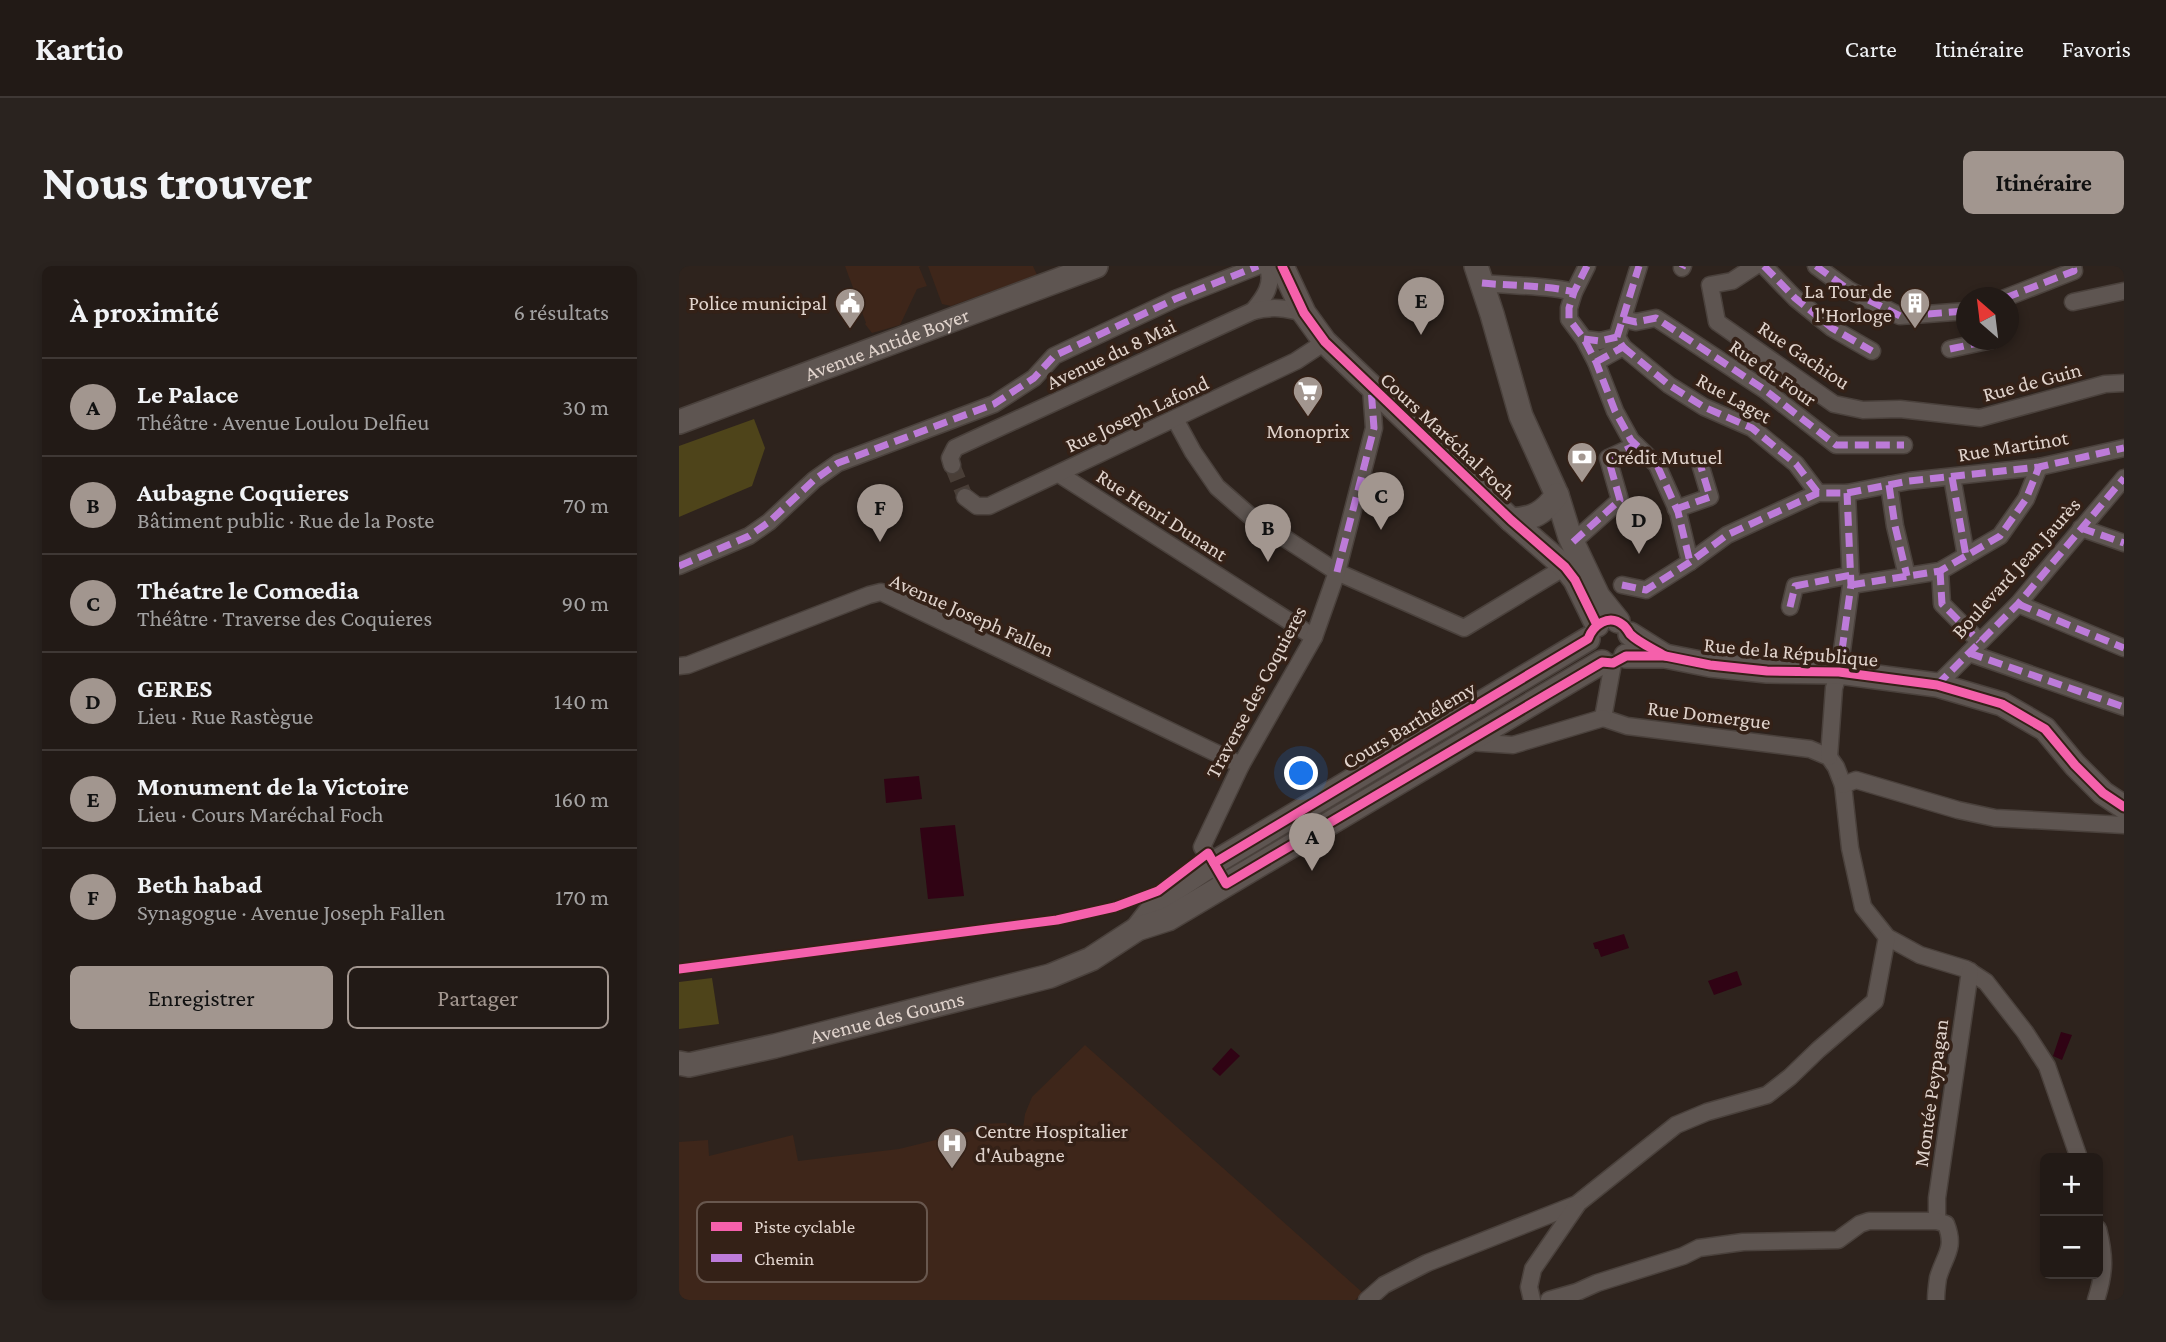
<!DOCTYPE html>
<html lang="fr">
<meta charset="utf-8">
<style>
body{margin:0;font-family:"Crimson Pro",serif;background:#2a231f;color:#f1f3f6}
.controls{position:absolute;right:21px;bottom:21px;display:grid;overflow:hidden;border-radius:10px;box-shadow:0 4px 10px #0003}
.controls button{width:63px;height:63px;display:grid;place-items:center;padding:0;border:0;border-bottom:2px solid #3f3835;background:#221a16;color:#f1f3f6;font:35px sans-serif}
.compass{position:absolute;left:1277px;top:21px;width:63px;height:63px;border-radius:50%;background:#221a16;box-shadow:0 4px 10px #0003;rotate:332deg}
.you{position:absolute;left:623px;top:508px;width:24px;height:24px;margin:-18px;border:5px solid #fff;border-radius:50%;background:#1a73e8;box-shadow:0 0 0 10px #1a73e833}
.badge{display:grid;place-items:center;width:46px;height:46px;border-radius:50%;background:#a2968f;color:#111;font-size:23px;font-weight:700}
.pin{position:absolute;translate:-50% -58px;filter:drop-shadow(0 2px 4px #0008)}
.pin::after{content:'';position:absolute;top:37px;width:24px;height:21px;background:inherit;clip-path:polygon(0 0,100% 0,50% 100%)}
.list{margin:0;padding:0;list-style:none}
h2{display:flex;justify-content:space-between;align-items:center;height:91px;margin:0;padding:0 28px;font-size:30px}
h2 small{font-size:23px;font-weight:400;color:#a2a1a1}
.list li{display:grid;grid-template-columns:46px 1fr auto;gap:21px;align-items:center;box-sizing:border-box;height:98px;padding:0 28px;border-top:2px solid #3f3835}
.list b{display:block;font-size:26px;white-space:nowrap}
.list p{margin:0;font-size:23px;white-space:nowrap;color:#a2a1a1}
.list em{font-size:23px;font-style:normal;color:#a2a1a1}
.actions{display:flex;gap:14px;padding:21px 28px}
.actions a{flex:1;padding:16px 0;border:2px solid #a2968f;border-radius:10px;text-align:center;font-size:24px;color:#a2968f}
.actions .main{background:#a2968f;color:#111}
.map{position:relative;flex:none;width:1445px;height:1034px;overflow:hidden;border-radius:10px}
header{display:flex;align-items:center;gap:42px;box-sizing:border-box;height:98px;padding:0 35px;background:#221a16;border-bottom:2px solid #3f3835}
header strong{font-size:33px}
nav{display:flex;gap:38px;margin-inline-start:auto;font-size:24px}
.intro{display:flex;align-items:center;justify-content:space-between;box-sizing:border-box;height:168px;padding:0 42px}
h1{margin:0;font-size:49px}
.button{padding:18px 32px;border-radius:10px;background:#a2968f;color:#111;font-size:24px;font-weight:700}
main{display:flex;gap:42px;padding:0 42px}
aside{flex:1;background:#221a16;border-radius:10px;box-shadow:0 4px 10px #0003}
.map>svg:first-child{display:block}
.built{fill:#3e261a}
.green{fill:#4e441a}
.water{fill:#300314}
.lines{fill:none;stroke-linecap:round;stroke-linejoin:round}
.street-tunnel{stroke:#493e37;stroke-width:16;stroke-dasharray:16 8;stroke-linecap:butt}
.street-casing{stroke:#4a413c;stroke-width:19}
.secondary-casing{stroke:#4a413c;stroke-width:26}
.street{stroke:#5e5551;stroke-width:16}
.secondary{stroke:#5e5551;stroke-width:23}
.quiet{stroke:#bd7bd9;stroke-width:7;stroke-dasharray:14 7;stroke-linecap:butt}
.cycleway-casing{stroke:#342117;stroke-width:13}
.cycleway{stroke:#f560ab;stroke-width:9}
.labels{text-anchor:middle;dominant-baseline:central;stroke-width:7;stroke-linejoin:round;paint-order:stroke}
.poi-label{font-size:21px;fill:#e1d4cd;stroke:#342117;text-anchor:end}
.street-label{font-size:21px;fill:#e1d4cd;stroke:#342117}
.key{fill:#342117;stroke:#68574e;stroke-width:2}
.key-label{font-size:19px;fill:#e1d4cd}
</style>
<header>
<strong>Kartio</strong>
<nav><a>Carte</a><a>Itinéraire</a><a>Favoris</a></nav>
</header>
<div class="intro"><h1>Nous trouver</h1><a class="button">Itinéraire</a></div>
<main>
<aside>
<h2>À proximité<small>6 résultats</small></h2>
<ul class="list">
<li><span class="badge">A</span><div><b>Le Palace</b><p>Théâtre · Avenue Loulou Delfieu</p></div><em>30 m</em></li>
<li><span class="badge">B</span><div><b>Aubagne Coquieres</b><p>Bâtiment public · Rue de la Poste</p></div><em>70 m</em></li>
<li><span class="badge">C</span><div><b>Théatre le Comœdia</b><p>Théâtre · Traverse des Coquieres</p></div><em>90 m</em></li>
<li><span class="badge">D</span><div><b>GERES</b><p>Lieu · Rue Rastègue</p></div><em>140 m</em></li>
<li><span class="badge">E</span><div><b>Monument de la Victoire</b><p>Lieu · Cours Maréchal Foch</p></div><em>160 m</em></li>
<li><span class="badge">F</span><div><b>Beth habad</b><p>Synagogue · Avenue Joseph Fallen</p></div><em>170 m</em></li>
</ul>
<div class="actions"><a class="main">Enregistrer</a><a>Partager</a></div>
</aside>
<div class="map">
<svg width="1445" height="1034" viewBox="0 0 1445 1034">
<rect width="100%" height="100%" fill="#2e231d"/>
<!-- built -->
<g class="built">
<polygon points="166,0 242,0 240,1 248,20 238,23 221,59 193,67 186,58 187,57"/>
<polygon points="249,0 354,0 358,9 272,40 263,38"/>
<polygon points="406,779 684,1027 676,1034 0,1034 0,876 29,874 30,890 114,869 119,895 220,883 293,865 301,858 327,857 332,868 343,870 346,848 353,831"/>
</g>
<!-- green -->
<g class="green">
<polygon points="75,153 86,182 73,220 0,251 0,180"/>
<polygon points="33,712 40,758 0,763 0,716"/>
</g>
<!-- water -->
<g class="water">
<polygon points="240,510 243,533 207,537 205,513"/>
<polygon points="276,559 285,630 249,633 241,562"/>
<polygon points="945,668 950,682 922,691 919,683 916,683 914,677"/>
<polygon points="1058,705 1063,719 1035,729 1029,715"/>
<polygon points="1382,766 1393,769 1383,794 1374,790"/>
<polygon points="552,782 561,790 541,810 533,803"/>
</g>
<g class="lines">
<!-- street-tunnel -->
<polyline class="street-tunnel" points="273,199 286,231"/>
<!-- street casing -->
<g class="street-casing">
<g id="street">
<polyline points="908,0 895,26 890,42 890,53 905,73 917,96 936,145 952,174 978,199 999,246 1011,296"/>
<polyline points="1076,0 1053,15 1031,19 1038,56 1155,138 1184,144 1221,143 1301,152 1426,118 1445,117"/>
<polyline points="1085,0 1116,32 1153,62 1193,85"/>
<polyline points="1137,0 1170,24 1221,50 1288,45"/>
<polyline points="1003,2 1004,0"/>
<path d="M803,17C832,20 867,19 895,26"/>
<polyline points="1326,32 1395,5 1394,0"/>
<polyline points="1394,36 1445,25"/>
<path d="M574,45C585,32 596,17 588,0"/>
<polyline points="944,53 957,56 977,52 1086,124 1157,179 1225,179"/>
<polyline points="905,73 921,75 938,71"/>
<polyline points="944,81 990,119 1025,141 1073,162 1117,198 1139,227"/>
<polyline points="1271,83 1313,74"/>
<polyline points="917,96 944,81 938,71 960,0"/>
<polyline points="496,153 514,186 538,221 570,249 658,306 785,362 886,301"/>
<path d="M273,199L271,192L276,182L574,45C593,40 607,42 625,47"/>
<polyline points="380,208 635,371"/>
<polyline points="1273,211 1287,290"/>
<polyline points="1210,219 1216,260 1228,310"/>
<polyline points="286,231 298,240 310,240 617,95 646,76"/>
<polyline points="997,243 1031,231 1022,201"/>
<polyline points="1402,262 1445,277"/>
<polyline points="894,276 941,234 929,192 957,179"/>
<polyline points="0,300 70,270 90,256 135,214 159,197 315,138 355,112 375,90 496,33 579,0"/>
<polyline points="1261,305 1263,338 1300,375"/>
<polyline points="943,319 967,324 1011,296 1048,269 1139,227 1168,227 1230,215 1360,201 1445,182"/>
<polyline points="1172,319 1261,305 1321,270 1347,233 1360,201"/>
<polyline points="1339,338 1445,382"/>
<polyline points="1111,341 1116,320 1172,309"/>
<polyline points="1290,387 1445,441"/>
<polyline points="0,400 9,399 190,329 202,326 562,499"/>
<polyline points="1258,419 1339,338 1445,212"/>
<polyline points="924,452 948,460 1131,483 1150,491 1157,501 1164,519 1171,582 1184,641 1208,671 1241,689 1287,703 1307,716 1346,766 1368,800 1400,892"/>
<polyline points="924,452 934,397"/>
<polyline points="789,476 834,479 924,452"/>
<polyline points="1150,491 1155,422 1160,406 1172,319 1168,227"/>
<polyline points="1164,519 1177,514 1279,544 1316,552 1445,559"/>
<polyline points="547,618 523,581 562,499 635,371 658,306 695,162 692,122"/>
<polyline points="1258,955 1258,932 1291,705"/>
<polyline points="688,1034 705,1019 748,997 898,938 997,859 1028,846 1088,829 1111,811 1139,784 1196,735 1208,671"/>
<polyline points="853,1034 850,1021 854,1003 898,939"/>
<path d="M870,1034L898,1026L918,1017L1004,990L1020,982L1064,976L1159,974L1181,958L1190,955H1258L1267,958C1277,983 1265,990 1259,1012C1258,1019 1257,1027 1257,1034"/>
<path d="M1417,1034C1426,1006 1426,991 1419,963"/>
</g>
</g>
<!-- secondary casing -->
<g class="secondary-casing">
<g id="secondary">
<polyline points="603,0 625,47 646,76 832,254 886,301 896,314 918,359"/>
<polyline points="797,0 813,48 842,150 878,229 891,271 919,330 939,355"/>
<path id="s1" d="M0,156L417,0"/>
<path d="M832,254C854,253 865,247 878,229"/>
<polyline points="951,368 986,390"/>
<polyline points="947,390 986,390 1031,399 1088,405 1160,406 1258,419 1323,438 1366,463 1396,499 1424,527 1445,541"/>
<polyline points="458,663 482,632 535,597 909,373"/>
<path id="s2" d="M0,797L10,799L96,780L371,710L412,693L458,663L489,653L923,396"/>
</g>
</g>
<!-- street -->
<use href="#street" class="street"/>
<!-- secondary -->
<use href="#secondary" class="secondary"/>
<!-- quiet -->
<g class="quiet">
<polyline points="908,0 895,26 890,42 890,53 905,73 917,96 936,145 952,174 978,199 999,246 1011,296"/>
<polyline points="1085,0 1116,32 1153,62 1193,85"/>
<polyline points="1137,0 1170,24 1221,50 1288,45"/>
<polyline points="1003,2 1004,0"/>
<path d="M803,17C832,20 867,19 895,26"/>
<polyline points="1326,32 1395,5 1394,0"/>
<polyline points="944,53 957,56 977,52 1086,124 1157,179 1225,179"/>
<polyline points="905,73 921,75 938,71"/>
<polyline points="944,81 990,119 1025,141 1073,162 1117,198 1139,227"/>
<polyline points="1271,83 1313,74"/>
<polyline points="917,96 944,81 938,71 960,0"/>
<polyline points="1273,211 1287,290"/>
<polyline points="1210,219 1216,260 1228,310"/>
<polyline points="997,243 1031,231 1022,201"/>
<polyline points="1402,262 1445,277"/>
<polyline points="894,276 941,234 929,192 957,179"/>
<polyline points="0,300 70,270 90,256 135,214 159,197 315,138 355,112 375,90 496,33 579,0"/>
<polyline points="1261,305 1263,338 1300,375"/>
<polyline points="658,306 695,162 692,122"/>
<polyline points="943,319 967,324 1011,296 1048,269 1139,227 1168,227 1230,215 1360,201 1445,182"/>
<polyline points="1172,319 1261,305 1321,270 1347,233 1360,201"/>
<polyline points="1339,338 1445,382"/>
<polyline points="1111,341 1116,320 1172,309"/>
<polyline points="1290,387 1445,441"/>
<polyline points="1160,406 1172,319 1168,227"/>
<polyline points="1258,419 1339,338 1445,212"/>
</g>
<!-- cycleway casing -->
<g class="cycleway-casing">
<g id="cycleway">
<polyline points="603,0 625,47 646,76 832,254 886,301 896,314 918,359"/>
<path d="M535,597L909,373C914,359 930,347 944,359C947,361 949,365 951,368C960,377 975,383 986,390"/>
<polyline points="0,703 378,654 436,641 479,625 529,587 547,618 923,396 934,397 947,390 986,390 1031,399 1088,405 1160,406 1258,419 1323,438 1366,463 1396,499 1424,527 1445,541"/>
</g>
</g>
<!-- cycleway -->
<use href="#cycleway" class="cycleway"/>
</g>
<!-- icons -->
<defs>
<g id="civic-pin" transform="scale(1.575)"><path d="M0 17L-7.5 6A9.5 9.5 0 1 1 7.5 6Z" fill="#a2968f" stroke="#342117"/><path d="M-.6-6.5H3V-4.5H.6V-3L4-1V1h2V6H-6V1h2V-1L-.6-3ZM-1.2 2.5V6h2.4V2.5Z" fill="#fff"/></g>
<g id="building-pin" transform="scale(1.575)"><path d="M0 17L-7.5 6A9.5 9.5 0 1 1 7.5 6Z" fill="#a2968f" stroke="#342117"/><path d="M-4-6H4V6H1V3H-1V6H-4ZM-2.5-4.3h1.7v1.8h-1.7ZM.8-4.3h1.7v1.8H.8ZM-2.5-1h1.7V.8h-1.7ZM.8-1h1.7V.8H.8Z" fill="#fff"/></g>
<g id="supermarket-pin" transform="scale(1.575)"><path d="M0 17L-7.5 6A9.5 9.5 0 1 1 7.5 6Z" fill="#a2968f" stroke="#342117"/><path d="M-6-5.5h2.5l.6 2H6L4.5 2H-2.5L-4.4-4H-6ZM-1.5 3.2a1.3 1.3 0 1 0 .1 0ZM3 3.2a1.3 1.3 0 1 0 .1 0Z" fill="#fff"/></g>
<g id="bank-pin" transform="scale(1.575)"><path d="M0 17L-7.5 6A9.5 9.5 0 1 1 7.5 6Z" fill="#a2968f" stroke="#342117"/><path d="M-6-4H6V4H-6ZM0-2.3a2.3 2.3 0 1 0 0 4.6a2.3 2.3 0 1 0 0-4.6Z" fill="#fff"/></g>
<g id="hospital-pin" transform="scale(1.575)"><path d="M0 17L-7.5 6A9.5 9.5 0 1 1 7.5 6Z" fill="#a2968f" stroke="#342117"/><path d="M-5-5h3v3.5h4V-5h3V5h-3V1.5h-4V5h-3Z" fill="#fff"/></g>
</defs>
<g fill-rule="evenodd">
<use href="#civic-pin" x="171" y="37"/>
<use href="#building-pin" x="1236" y="37"/>
<use href="#supermarket-pin" x="629" y="125"/>
<use href="#bank-pin" x="903" y="191"/>
<use href="#hospital-pin" x="273" y="877"/>
</g>
<g class="labels">
<!-- poi labels -->
<g class="poi-label">
<text x="1213" y="25">La Tour de<tspan x="1213" dy="24">l'Horloge</tspan></text>
<text x="148" y="37">Police municipal</text>
<text x="629" y="165" text-anchor="middle">Monoprix</text>
<text x="926" y="191" text-anchor="start">Crédit Mutuel</text>
<text x="296" y="865" text-anchor="start">Centre Hospitalier<tspan x="296" dy="24">d'Aubagne</tspan></text>
</g>
<!-- street labels -->
<g class="street-label">
<text stroke="none"><textPath href="#s1" startOffset="222">Avenue Antide Boyer</textPath></text>
<text transform="translate(432 88) rotate(-25)">Avenue du 8 Mai</text>
<text transform="translate(1125 89) rotate(34)">Rue Gachiou</text>
<text transform="translate(1094 107) rotate(35)">Rue du Four</text>
<text transform="translate(1353 116) rotate(-15)">Rue de Guin</text>
<text transform="translate(1055 132) rotate(29)">Rue Laget</text>
<text transform="translate(458 148) rotate(-25)">Rue Joseph Lafond</text>
<text transform="translate(769 170) rotate(43)">Cours Maréchal Foch</text>
<text transform="translate(1334 180) rotate(-9)">Rue Martinot</text>
<text transform="translate(483 249) rotate(33)">Rue Henri Dunant</text>
<text transform="translate(1337 302) rotate(-48)">Boulevard Jean Jaurès</text>
<text transform="translate(293 349) rotate(24)">Avenue Joseph Fallen</text>
<text transform="translate(1112 386) rotate(5)">Rue de la République</text>
<text transform="translate(577 426) rotate(-62)">Traverse des Coquieres</text>
<text transform="translate(1030 449) rotate(7)">Rue Domergue</text>
<text transform="translate(730 459) rotate(-31)">Cours Barthélemy</text>
<text stroke="none"><textPath href="#s2" startOffset="214">Avenue des Goums</textPath></text>
<text transform="translate(1252 827) rotate(-82)">Montée Peypagan</text>
</g>
</g>
<!-- legend -->
<rect x="18" y="936" width="230" height="80" rx="10" class="key"/>
<rect x="32" y="956" width="31" height="9" fill="#f560ab"/>
<rect x="32" y="988" width="31" height="8" fill="#bd7bd9"/>
<g class="key-label">
<text x="75" y="967">Piste cyclable</text>
<text x="75" y="999">Chemin</text>
</g>
</svg>
<div class="controls">
<button>+</button>
<button>−</button>
</div>
<svg class="compass" viewBox="-18 -18 36 36"><path d="M0-13l5 13h-10z" fill="#e53935"/><path d="M0 13l5-13h-10z" fill="#a2a1a1"/></svg>
<div class="you"></div>
<div class="pin badge" style="left:633px;top:605px">A</div>
<div class="pin badge" style="left:589px;top:296px">B</div>
<div class="pin badge" style="left:702px;top:264px">C</div>
<div class="pin badge" style="left:960px;top:288px">D</div>
<div class="pin badge" style="left:742px;top:69px">E</div>
<div class="pin badge" style="left:201px;top:276px">F</div>
</div>
</main>
